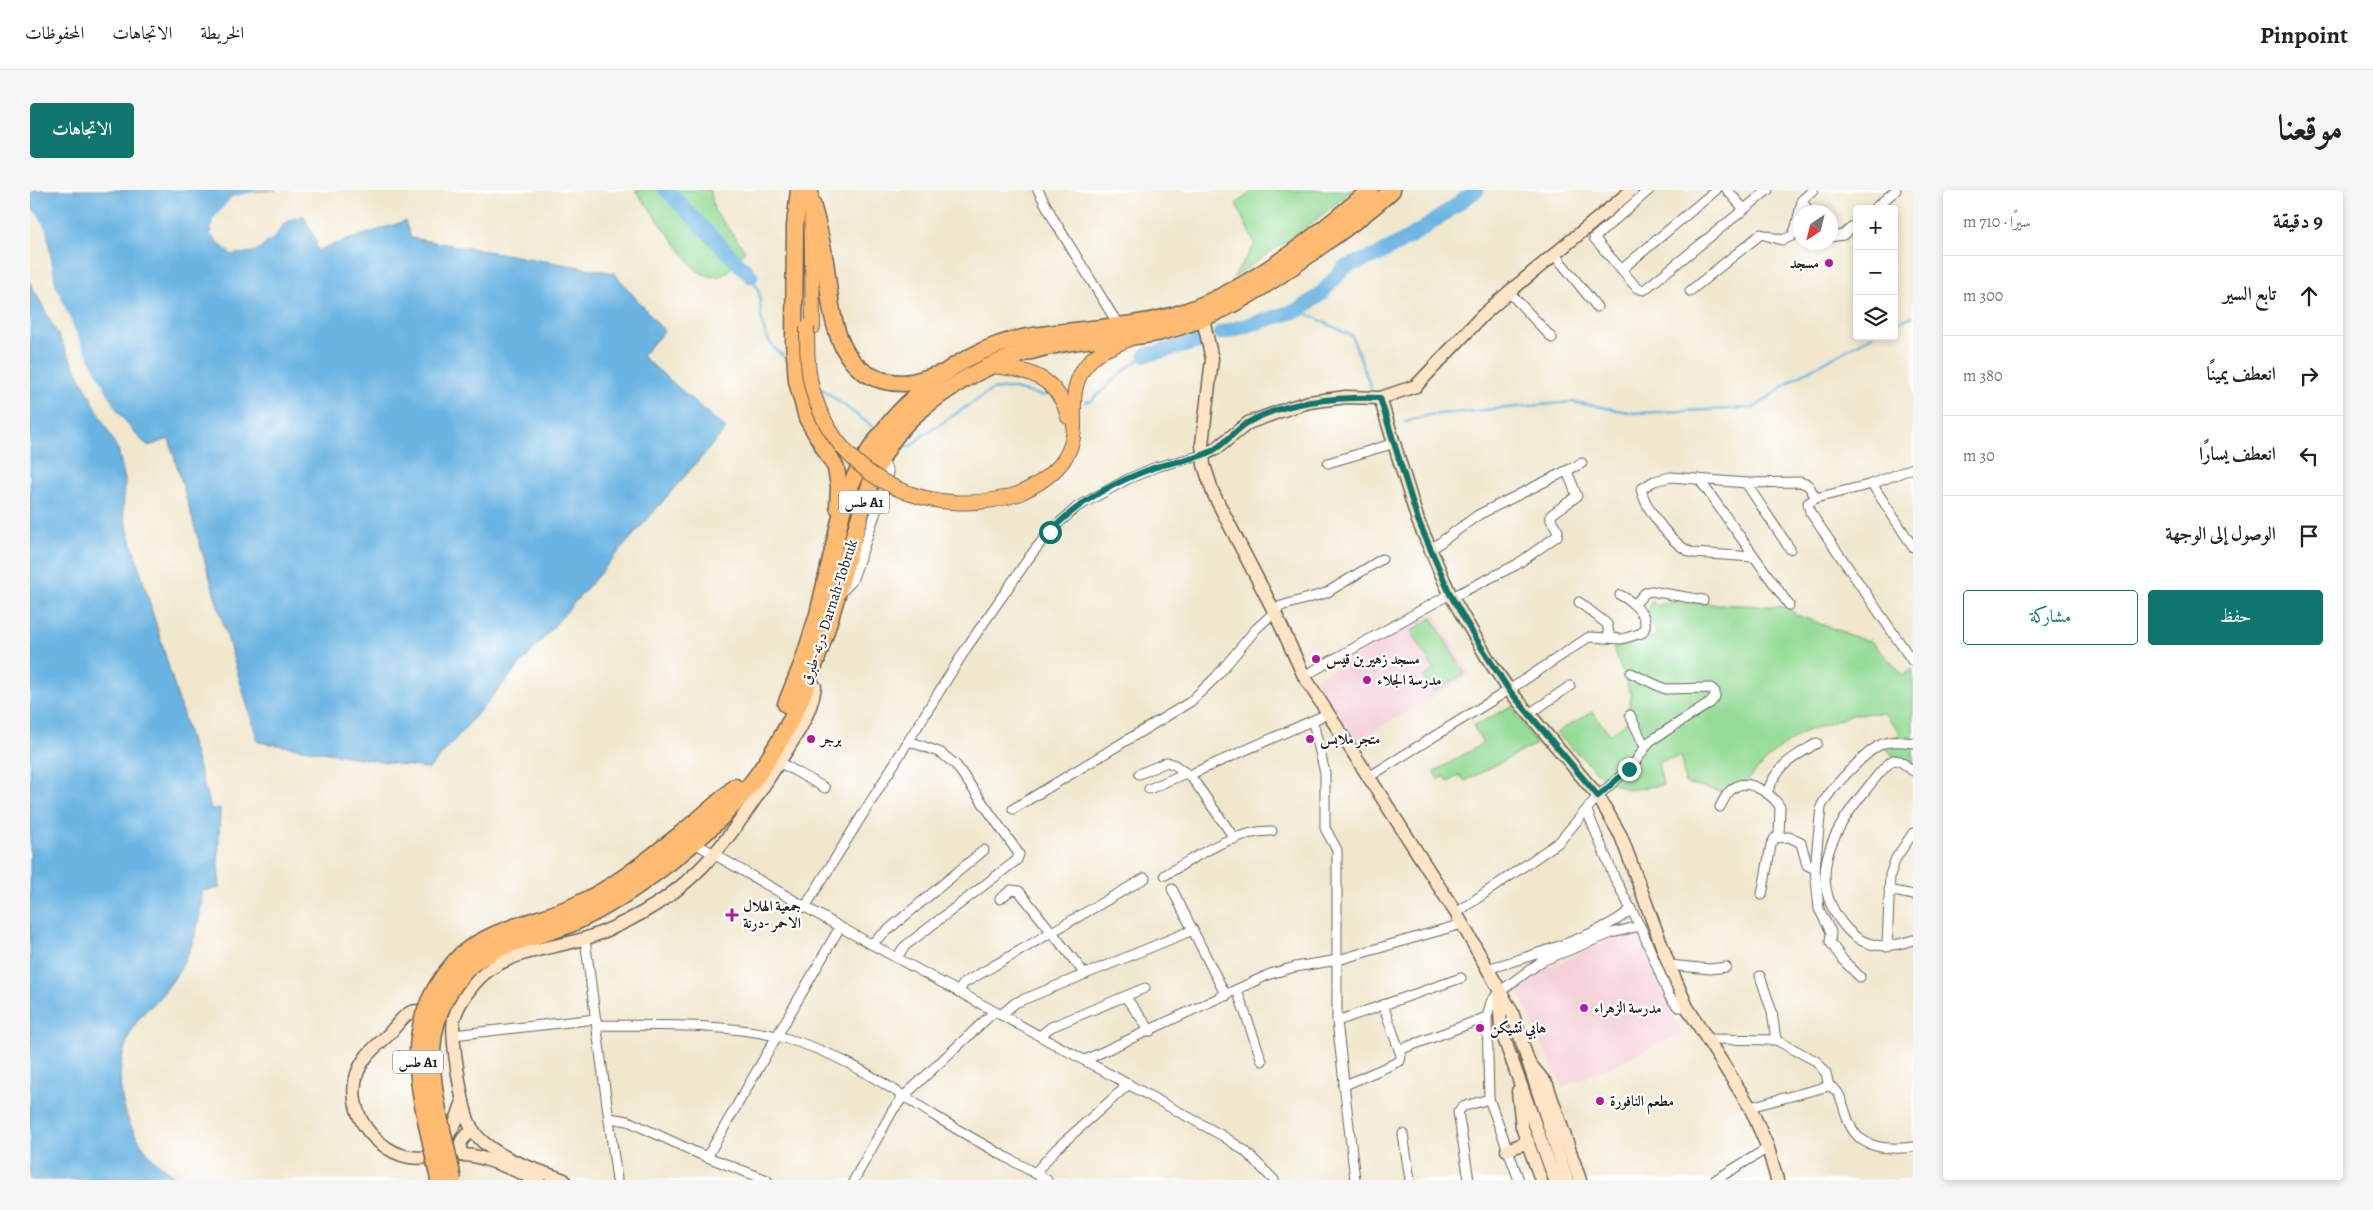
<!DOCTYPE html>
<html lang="ar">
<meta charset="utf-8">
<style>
body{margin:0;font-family:Alegreya,Amiri,serif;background:#f6f6f6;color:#222;direction:rtl}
.controls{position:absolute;right:15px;top:15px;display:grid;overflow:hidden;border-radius:5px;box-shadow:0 2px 8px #0003}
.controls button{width:45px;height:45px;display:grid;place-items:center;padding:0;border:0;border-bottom:1px solid #e0e0e0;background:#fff;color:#222;font:25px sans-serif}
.compass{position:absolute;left:1763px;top:15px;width:45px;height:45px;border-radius:50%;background:#fff;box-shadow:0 2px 8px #0003;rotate:215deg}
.stop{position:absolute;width:15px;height:15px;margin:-11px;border:4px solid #0f766e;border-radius:50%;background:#fff}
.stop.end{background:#0f766e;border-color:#fff;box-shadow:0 1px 5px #0008}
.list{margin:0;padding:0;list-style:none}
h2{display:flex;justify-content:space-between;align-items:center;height:65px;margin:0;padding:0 20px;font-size:21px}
h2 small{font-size:16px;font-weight:400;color:#767676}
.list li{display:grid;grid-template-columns:32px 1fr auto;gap:15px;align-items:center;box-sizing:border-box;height:80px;padding:0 20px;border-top:1px solid #e0e0e0}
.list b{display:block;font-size:19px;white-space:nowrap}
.list em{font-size:16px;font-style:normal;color:#767676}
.actions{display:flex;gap:10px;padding:15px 20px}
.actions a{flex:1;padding:11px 0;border:1px solid #0f766e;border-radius:5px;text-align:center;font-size:18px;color:#0f766e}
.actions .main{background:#0f766e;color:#fff}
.icon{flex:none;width:28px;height:28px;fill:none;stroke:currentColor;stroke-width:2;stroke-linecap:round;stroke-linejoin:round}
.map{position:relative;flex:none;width:1883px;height:990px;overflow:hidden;direction:ltr;border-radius:5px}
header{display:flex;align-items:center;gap:30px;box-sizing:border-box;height:70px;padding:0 25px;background:#fff;border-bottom:1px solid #e0e0e0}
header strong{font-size:24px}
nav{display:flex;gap:28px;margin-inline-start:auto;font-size:18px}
.intro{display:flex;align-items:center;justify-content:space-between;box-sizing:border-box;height:120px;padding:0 30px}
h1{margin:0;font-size:35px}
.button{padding:12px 22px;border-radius:5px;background:#0f766e;color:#fff;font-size:18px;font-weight:700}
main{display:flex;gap:30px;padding:0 30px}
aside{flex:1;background:#fff;border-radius:5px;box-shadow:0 2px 8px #0003}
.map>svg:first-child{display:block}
.built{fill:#f5cfd9}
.green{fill:#95dc97;stroke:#587c5a}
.water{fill:#69b4e2;stroke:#42687f}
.pier{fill:#f0e7cd}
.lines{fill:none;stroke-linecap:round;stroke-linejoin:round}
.stream{stroke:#69b4e2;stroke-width:2.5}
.river{stroke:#69b4e2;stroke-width:15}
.street-casing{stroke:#66635a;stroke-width:11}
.secondary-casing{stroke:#66635a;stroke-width:15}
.primary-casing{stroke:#66635a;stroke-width:16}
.highway-casing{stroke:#66635a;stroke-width:19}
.street{stroke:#fff;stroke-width:9}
.secondary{stroke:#ffe4c6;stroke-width:12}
.primary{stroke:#febb71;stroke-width:14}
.highway{stroke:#febb71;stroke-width:16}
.primary-bridge-casing{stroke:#66635a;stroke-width:16;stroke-linecap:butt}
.highway-bridge-casing{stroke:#66635a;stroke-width:19;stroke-linecap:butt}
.primary-bridge{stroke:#febb71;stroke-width:14}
.highway-bridge{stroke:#febb71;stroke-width:16}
.route{stroke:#0f766e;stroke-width:6}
.poi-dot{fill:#b5179e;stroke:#fff;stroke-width:2}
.labels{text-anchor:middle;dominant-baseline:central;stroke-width:4.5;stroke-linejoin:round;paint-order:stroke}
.shield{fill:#fff;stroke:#606060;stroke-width:1}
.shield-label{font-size:14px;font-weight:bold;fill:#1c1c1c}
.poi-label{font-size:15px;font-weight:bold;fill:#1c1c1c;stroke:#fff;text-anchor:start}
.street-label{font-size:15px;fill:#1c1c1c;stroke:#fff}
</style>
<header>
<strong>Pinpoint</strong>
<nav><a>الخريطة</a><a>الاتجاهات</a><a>المحفوظات</a></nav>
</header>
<div class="intro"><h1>موقعنا</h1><a class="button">الاتجاهات</a></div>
<main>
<aside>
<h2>9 دقيقة<small>سيرًا · 710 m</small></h2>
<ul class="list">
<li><svg class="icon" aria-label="ahead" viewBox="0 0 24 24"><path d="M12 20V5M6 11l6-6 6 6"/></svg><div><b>تابع السير</b></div><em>300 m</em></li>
<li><svg class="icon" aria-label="right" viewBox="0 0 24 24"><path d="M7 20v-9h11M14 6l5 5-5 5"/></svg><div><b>انعطف يمينًا</b></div><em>380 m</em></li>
<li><svg class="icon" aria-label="left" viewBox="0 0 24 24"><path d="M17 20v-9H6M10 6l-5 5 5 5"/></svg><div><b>انعطف يسارًا</b></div><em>30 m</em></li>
<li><svg class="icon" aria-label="arrive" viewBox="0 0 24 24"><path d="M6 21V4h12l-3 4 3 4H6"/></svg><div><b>الوصول إلى الوجهة</b></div></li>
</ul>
<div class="actions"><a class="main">حفظ</a><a>مشاركة</a></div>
</aside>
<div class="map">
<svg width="1883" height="990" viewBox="0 0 1883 990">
<rect width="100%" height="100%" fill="#fff"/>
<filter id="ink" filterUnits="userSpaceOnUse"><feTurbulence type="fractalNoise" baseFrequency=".02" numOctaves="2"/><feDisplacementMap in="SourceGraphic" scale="10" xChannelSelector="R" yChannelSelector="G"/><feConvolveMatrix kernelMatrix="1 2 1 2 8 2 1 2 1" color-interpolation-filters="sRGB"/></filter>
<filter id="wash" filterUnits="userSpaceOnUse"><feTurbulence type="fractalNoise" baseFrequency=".0096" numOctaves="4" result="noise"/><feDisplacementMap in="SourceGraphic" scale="20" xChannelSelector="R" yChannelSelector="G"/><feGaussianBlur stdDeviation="1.12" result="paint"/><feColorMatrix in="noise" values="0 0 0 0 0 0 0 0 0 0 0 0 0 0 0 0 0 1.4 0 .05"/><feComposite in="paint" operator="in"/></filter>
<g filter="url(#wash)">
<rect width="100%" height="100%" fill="#f0e7cd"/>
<!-- built -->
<g class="built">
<polygon points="1404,422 1441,485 1322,553 1286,489"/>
<polygon points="1605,739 1652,844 1532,898 1485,793"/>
</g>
<!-- green -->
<g class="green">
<path d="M605,0H680L684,20L715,60C700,80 692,96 666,80Z"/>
<polygon points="1224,0 1323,0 1274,39 1203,88 1225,54 1206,14"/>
<polygon points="1622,411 1626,416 1638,412 1757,417 1767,425 1836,451 1839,449 1873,485 1883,479 1883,577 1863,566 1854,556 1870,543 1854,523 1826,524 1774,542 1745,562 1706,601 1695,603 1655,593 1651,566 1628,572 1633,595 1597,600 1571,586 1526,543 1562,522 1580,544 1596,533 1601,505 1583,458 1627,446 1617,424"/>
<polygon points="1402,428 1435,484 1403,502 1393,487 1404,480 1381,441"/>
<polygon points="1482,516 1506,554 1435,591 1430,585 1418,592 1415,586 1408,590 1404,582 1453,553 1443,536"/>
</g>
<!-- water -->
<g class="water">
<path d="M0,0H247L201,7L183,33L180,41L186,51L201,64C207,63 215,64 221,62C245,55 246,30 274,25L285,47L288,60L375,31L381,48L584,83L634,141L612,166L696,239L399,579L228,552L139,249L119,256C86,234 37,132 25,92C19,69 22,34 0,19Z"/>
<path d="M0,92L88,259L95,290L93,322L97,337L181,619L190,618L188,677L190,698L172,701C171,742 156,777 129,808C121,817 110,825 104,836C73,891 97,960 151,990H0Z"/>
</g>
<!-- pier -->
<g class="pier">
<polygon points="250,0 248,2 202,9 186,31 183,44 201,62 224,59 242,45 254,29 263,24 274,23 280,29 290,57 293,58 288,60 285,47 274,25 255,31 244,47 225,61 201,64 181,45 183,30 201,7 219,3"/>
<polygon points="0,19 8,24 16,40 25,93 46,143 88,223 110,250 107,251 86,224 44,144 23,93 13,41"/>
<polygon points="0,90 2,91 90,258 88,259"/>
</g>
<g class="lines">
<!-- stream -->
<g class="stream">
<path d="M721,86C734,105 728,116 733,136C736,152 748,162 759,171"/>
<polyline points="1269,120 1322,146 1341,198"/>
<polyline points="1864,134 1883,126"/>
<polyline points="788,196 843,237"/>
<polyline points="1056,212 1062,210 1097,178 1116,165"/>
<polyline points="1375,232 1399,225 1543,212 1604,223 1724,218 1765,188 1842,146"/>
<polyline points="873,256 881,256 892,246 962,200 980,198 1014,206"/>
</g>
<!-- river -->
<g class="river">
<polyline points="636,0 721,86"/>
<polyline points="1191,143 1269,120 1291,104 1315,77 1348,65 1393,39 1447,0"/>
<polyline points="1116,165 1168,152"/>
</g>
</g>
</g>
<g filter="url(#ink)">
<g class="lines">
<!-- street casing -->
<g class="street-casing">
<g id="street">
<polyline points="1008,0 1024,30 1089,136"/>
<polyline points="1619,0 1564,48 1607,98 1614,100 1738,0"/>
<polyline points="1697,0 1714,19"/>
<polyline points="1772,10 1779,22"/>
<polyline points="1844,19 1866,0"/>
<polyline points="1800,47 1813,45 1827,33"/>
<polyline points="1525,65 1567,117"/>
<polyline points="1591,80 1686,0"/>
<polyline points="1660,101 1731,44 1752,50 1762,46 1766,37 1772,10 1783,0"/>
<polyline points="1479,102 1522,148"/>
<polyline points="1298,273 1365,253"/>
<polyline points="1669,289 1759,415"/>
<polyline points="1716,293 1760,359"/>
<polyline points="1842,294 1883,357"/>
<polyline points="1786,308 1842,294 1883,278"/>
<polyline points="1400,360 1448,325 1552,273"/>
<path d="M1724,367L1663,363C1643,356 1616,320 1611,299L1624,291L1641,287L1716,293L1770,292L1778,295L1786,308L1778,313L1780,322L1883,472"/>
<polyline points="809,405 822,391 857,290 858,282 852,268"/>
<polyline points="1422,407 1486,375 1527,346 1528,341 1521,330 1521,325 1547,306 1537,281"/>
<polyline points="1549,412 1577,434 1580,448"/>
<polyline points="1604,415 1615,403 1621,401 1673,410"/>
<polyline points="1274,486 1420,404"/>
<polyline points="1499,524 1540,496"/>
<polyline points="1600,525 1615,557"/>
<polyline points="1283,532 1295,583 1295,638 1307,660 1307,831 1325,990"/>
<polyline points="749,572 795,598"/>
<path d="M1883,581L1870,571L1863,570C1852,578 1844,590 1835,601C1800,643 1775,692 1817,739C1836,760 1859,758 1883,750"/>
<polyline points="1109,584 1137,572 1145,575 1162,588 1205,649"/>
<polyline points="1159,585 1297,524"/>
<path d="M1337,588L1479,500L1559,447L1592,449L1612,443C1623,428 1602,411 1590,405"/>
<polyline points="1119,599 1156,583"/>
<path d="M1737,603C1747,574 1763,568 1787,553"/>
<path d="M1690,617C1694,609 1698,600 1707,596C1720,589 1743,605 1750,617L1749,647"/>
<polyline points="983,619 1160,512 1186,487 1226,439 1251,416 1296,403 1352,369"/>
<polyline points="1557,621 1585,689 1612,740 1639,806 1648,817 1657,817"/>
<polyline points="663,652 810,737 1193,946 1215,961 1244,990"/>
<path d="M1135,685C1166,667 1204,640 1242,641"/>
<polyline points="1142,699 1196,806"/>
<polyline points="1859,700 1883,705"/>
<polyline points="1732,705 1741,655 1745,648 1759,647 1771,653 1777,675 1785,679"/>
<polyline points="970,709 981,700 989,701 1055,784"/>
<polyline points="775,717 937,457 1001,365 1019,342 1047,317 1098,289 1126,277 1173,265"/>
<polyline points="1426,723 1529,652 1568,606 1603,575 1620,551 1680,513 1685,507 1685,502 1681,498 1635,499 1601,483"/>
<polyline points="555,749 587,990"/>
<polyline points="841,754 954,660"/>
<polyline points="1857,757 1860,685 1866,668 1883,643"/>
<polyline points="866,768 875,756 987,670 989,664 926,575 911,563 879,551"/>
<polyline points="1639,775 1680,779 1696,777"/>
<path d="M1457,779C1494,768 1574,745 1601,719"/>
<polyline points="1730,786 1742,822 1746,850"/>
<path d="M1830,787L1813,770L1800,752L1801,742L1789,719L1785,679L1791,617C1798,601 1836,561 1852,554C1862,550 1873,552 1883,553"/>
<polyline points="1207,800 1232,871"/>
<polyline points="928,802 934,793 1115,688"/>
<polyline points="1096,808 1121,841"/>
<polyline points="971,825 985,813 1163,740"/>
<polyline points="1307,831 1431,788"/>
<path d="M567,835C628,836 692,833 751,847C810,862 856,895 905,926C942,949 980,969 1017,990"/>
<polyline points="423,845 566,829"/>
<polyline points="1010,846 1021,837 1115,798"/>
<polyline points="1676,849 1746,850 1786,871 1796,883 1799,896"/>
<polyline points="1369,860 1457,827"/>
<polyline points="1055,870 1240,784 1265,777 1308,770 1432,734"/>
<polyline points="1313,896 1370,871 1371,865 1353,815"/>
<path d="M1720,917L1799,896C1826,905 1799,968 1883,957"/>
<polyline points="579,928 598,931 667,963 737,990"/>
<polyline points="1373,944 1380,990"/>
<polyline points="677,967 810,737"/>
<polyline points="1005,983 1026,959 1099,894"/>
<polyline points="824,990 863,920 874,906 964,822"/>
<polyline points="1439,990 1428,922 1432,917 1459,909"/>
<polyline points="1489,990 1459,909 1457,827 1461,812 1469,802 1512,771 1582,743 1610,736"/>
<polyline points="1685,990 1738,958"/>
</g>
</g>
<!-- secondary casing -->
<g class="secondary-casing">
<g id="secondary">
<polyline points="1173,129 1182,169 1172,254 1174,275 1183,303 1245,423 1274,486 1426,723 1482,822 1537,990"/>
<polyline points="1350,208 1388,331 1420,404 1458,469 1479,500 1568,606 1591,646 1639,775 1657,817 1720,917 1738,958 1747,990"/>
<polyline points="1173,265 1187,258 1218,233 1259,218 1279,212 1316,207 1350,208 1386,196 1453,125 1479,102 1602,0"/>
<polyline points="1469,802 1471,840 1525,990"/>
<path d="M403,824C376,814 373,830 357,846C350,853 342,859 336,867C315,895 324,931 349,952C383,981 407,960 443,966C465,970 487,982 508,990"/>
<polyline points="1500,874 1517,895 1550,990"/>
<polyline points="1488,901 1492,937 1511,990"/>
<polyline points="412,956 426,931 433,911"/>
<polyline points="1477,960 1498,952"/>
<path d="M431,965C428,954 432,945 444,942"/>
<path d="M534,990C505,979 469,970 447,946C443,941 440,936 438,930C432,914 420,845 424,829C428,813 442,794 455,783C487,757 531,759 568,744C659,708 695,657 745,578C761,554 781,526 785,497L779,488"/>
</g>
</g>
<!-- primary casing -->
<g class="primary-casing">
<g id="primary">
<polyline points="781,0 783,137"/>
<path d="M961,176C998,179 1028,187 1038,227"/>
<path d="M988,304C1017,291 1043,272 1044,237C1044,212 1041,192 1059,172C1069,160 1086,155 1099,149"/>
</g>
</g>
<!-- highway casing -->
<g class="highway-casing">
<g id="highway">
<polyline points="769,0 765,36 764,152 767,191 777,228 806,278 809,296 808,317"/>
<path d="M782,14C788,35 793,56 796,78C802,127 806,192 872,193C885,193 898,187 910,184"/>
<path d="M756,514L773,472L788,424L815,309C844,233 916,162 997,147C1049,138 1104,139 1154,122C1217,101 1290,44 1340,0"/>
<path d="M432,764C470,735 505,734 546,715C584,698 615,672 647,647C667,631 687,615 705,597"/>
<path d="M442,774C476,749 506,749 543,733C599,708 683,644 720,595C747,560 769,518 784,476C799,436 810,394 822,353C836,305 848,256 887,223C936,181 993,157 1056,150C1080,147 1104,148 1127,143C1191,128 1244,91 1296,52C1319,36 1341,20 1362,0"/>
</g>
</g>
<!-- street -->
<use href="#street" class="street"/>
<!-- secondary -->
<use href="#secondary" class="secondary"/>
<!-- primary -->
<use href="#primary" class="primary"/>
<!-- highway -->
<use href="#highway" class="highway"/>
<!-- primary-bridge casing -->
<g class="primary-bridge-casing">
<path id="primary-bridge" d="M777,137C777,160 777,183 784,205C812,293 904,331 988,304"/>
</g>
<!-- highway-bridge casing -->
<g class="highway-bridge-casing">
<g id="highway-bridge">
<path d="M409,990C392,903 362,836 432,764"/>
<path d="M423,990C408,912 376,837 442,774"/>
</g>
</g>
<!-- primary-bridge -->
<use href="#primary-bridge" class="primary-bridge"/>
<!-- highway-bridge -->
<use href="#highway-bridge" class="highway-bridge"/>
</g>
</g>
<g class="lines" filter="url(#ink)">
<!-- route -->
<path class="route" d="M1020,342C1047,312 1087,291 1126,277C1143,272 1162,270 1178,263C1193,257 1203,242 1217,233C1255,211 1308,207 1350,208L1388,330L1420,404L1446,449L1479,500L1568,606L1599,579"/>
</g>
<!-- markers -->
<g class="poi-dot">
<circle cx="1799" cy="73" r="5"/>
<circle cx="1286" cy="469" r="5"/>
<circle cx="1337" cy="490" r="5"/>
<circle cx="781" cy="549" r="5"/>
<circle cx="1280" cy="549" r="5"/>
<path d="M699.5 717.5h5v5h5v5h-5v5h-5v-5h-5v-5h5z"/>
<circle cx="1554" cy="818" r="5"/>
<circle cx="1450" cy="838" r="5"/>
<circle cx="1570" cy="911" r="5"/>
</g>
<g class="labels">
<!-- shield labels -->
<g class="shield">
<rect x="809" y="300.5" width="50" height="23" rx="4"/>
<rect x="363" y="860.5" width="50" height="23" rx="4"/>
</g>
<g class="shield-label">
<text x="834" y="312">طس A1</text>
<text x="388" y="872">طس A1</text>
</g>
<!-- poi labels -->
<g class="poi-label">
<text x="1789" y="73" text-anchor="end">مسجد</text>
<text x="1296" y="469">مسجد زهير بن قيس</text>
<text x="1347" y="490">مدرسة الجلاء</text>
<text x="791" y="549">برجر</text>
<text x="1290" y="549">متجر ملابس</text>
<text x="713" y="716">جمعية الهلال<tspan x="713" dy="17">الاحمر -درنة</tspan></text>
<text x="1564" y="818">مدرسة الزهراء</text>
<text x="1460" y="838">هابي تشيكن</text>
<text x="1580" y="911">مطعم النافورة</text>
</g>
<!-- street labels -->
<g class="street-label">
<text transform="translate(799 422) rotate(-72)">درنه-طبرق Darnah-Tobruk</text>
</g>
</g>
</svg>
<div class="controls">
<button>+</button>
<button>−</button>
<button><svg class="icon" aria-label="layers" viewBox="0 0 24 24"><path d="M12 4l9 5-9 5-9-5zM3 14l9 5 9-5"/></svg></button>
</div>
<svg class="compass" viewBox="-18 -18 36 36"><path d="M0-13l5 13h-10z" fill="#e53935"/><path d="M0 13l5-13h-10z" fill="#767676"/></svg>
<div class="stop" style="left:1020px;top:342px"></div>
<div class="stop end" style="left:1599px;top:579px"></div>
</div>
</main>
